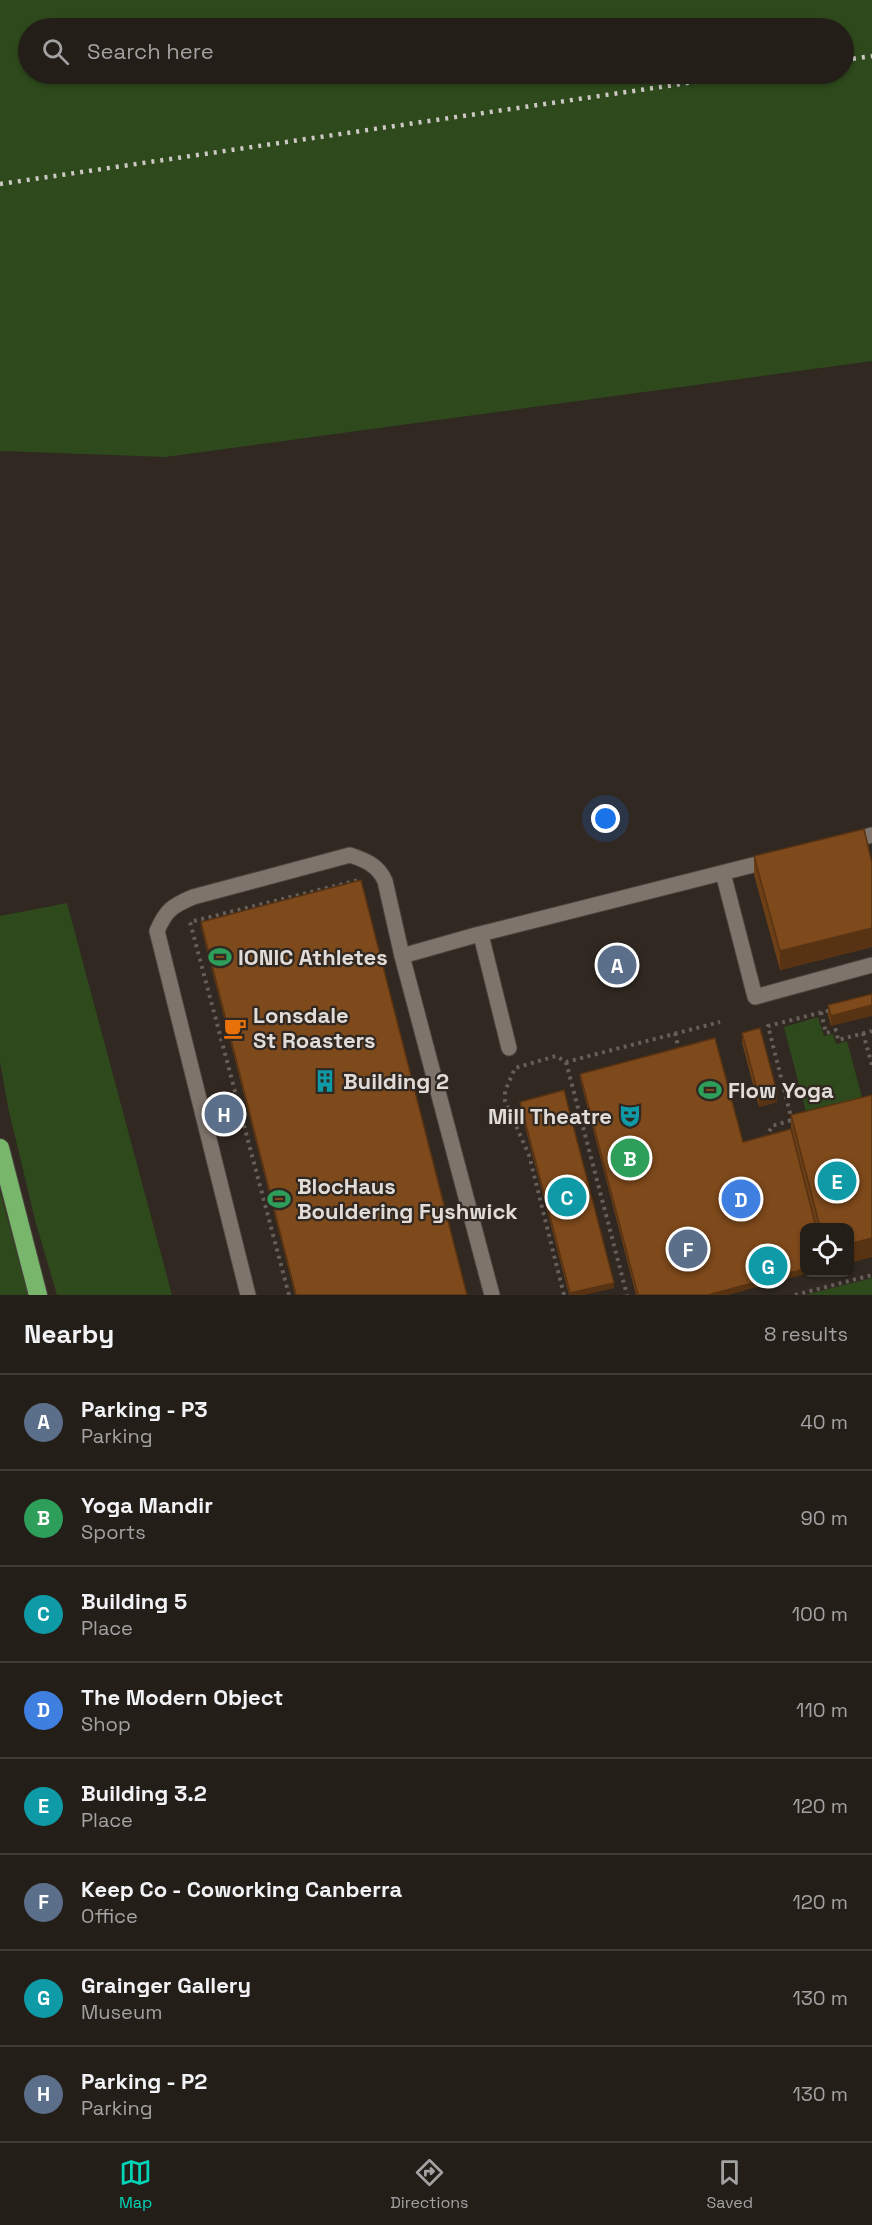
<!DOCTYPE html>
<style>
body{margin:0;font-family:"Space Grotesk",sans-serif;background:#302b26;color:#f1f3f6}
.controls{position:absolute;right:18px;bottom:18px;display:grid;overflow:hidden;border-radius:12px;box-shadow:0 2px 4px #0004}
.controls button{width:54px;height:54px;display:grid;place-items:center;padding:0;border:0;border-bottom:2px solid #413c38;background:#241e19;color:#f1f3f6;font:30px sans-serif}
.you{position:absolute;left:606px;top:819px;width:21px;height:21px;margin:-15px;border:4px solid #fff;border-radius:50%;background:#1a73e8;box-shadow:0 0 0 9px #1a73e833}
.badge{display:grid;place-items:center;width:39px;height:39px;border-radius:50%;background:#00d5b7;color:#fff;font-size:20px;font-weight:700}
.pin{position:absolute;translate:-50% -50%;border:3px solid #fff;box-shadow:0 2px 6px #0006}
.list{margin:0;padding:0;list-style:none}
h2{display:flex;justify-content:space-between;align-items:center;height:78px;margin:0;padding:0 24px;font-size:26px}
h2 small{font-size:20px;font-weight:400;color:#a3a2a2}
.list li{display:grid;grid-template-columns:39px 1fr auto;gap:18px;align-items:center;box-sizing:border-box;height:96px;padding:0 24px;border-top:2px solid #413c38}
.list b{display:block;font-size:22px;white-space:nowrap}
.list p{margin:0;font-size:20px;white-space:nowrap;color:#a3a2a2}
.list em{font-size:20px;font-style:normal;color:#a3a2a2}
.icon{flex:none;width:33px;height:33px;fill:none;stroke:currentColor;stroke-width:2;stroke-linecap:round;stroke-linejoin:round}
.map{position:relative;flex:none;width:872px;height:1295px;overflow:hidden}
.search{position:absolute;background:#241e19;box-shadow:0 2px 4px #0004;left:18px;right:18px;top:18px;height:66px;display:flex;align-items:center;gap:15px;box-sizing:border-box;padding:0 21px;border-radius:33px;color:#a3a2a2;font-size:22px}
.sheet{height:846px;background:#241e19}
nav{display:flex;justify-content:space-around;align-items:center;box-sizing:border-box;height:84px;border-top:2px solid #413c38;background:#241e19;font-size:16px;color:#a3a2a2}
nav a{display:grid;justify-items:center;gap:3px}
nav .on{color:#00d5b7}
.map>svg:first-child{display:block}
.green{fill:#2e491c;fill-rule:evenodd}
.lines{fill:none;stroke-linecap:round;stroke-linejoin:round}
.minor-casing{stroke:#4d4540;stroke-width:17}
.highway-casing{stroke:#4d4540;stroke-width:20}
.path{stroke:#665e58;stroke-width:4;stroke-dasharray:3 4.5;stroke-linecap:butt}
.minor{stroke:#7e746c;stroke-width:15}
.highway{stroke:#77b66b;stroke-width:18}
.rail{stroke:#cfc9c5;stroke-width:4.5;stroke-dasharray:3 6;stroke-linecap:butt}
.wall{fill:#6c3f17}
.shaded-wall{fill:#583313}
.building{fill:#7e491b;stroke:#583313;stroke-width:1.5}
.labels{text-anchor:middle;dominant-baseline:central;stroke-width:4.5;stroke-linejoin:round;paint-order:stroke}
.poi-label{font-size:22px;font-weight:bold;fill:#e2dcd8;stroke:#302821;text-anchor:start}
</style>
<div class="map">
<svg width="872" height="1295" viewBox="0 0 872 1295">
<rect width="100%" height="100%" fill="#302821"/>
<!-- green -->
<g class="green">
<path d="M0,0H872V361L165,457L0,451ZM844,28V74H28V28Z"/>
<polygon points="67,903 172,1295 57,1295 35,1220 8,1107 0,1062 0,916"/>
<polygon points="818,1017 824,1036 833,1034 836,1044 847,1041 863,1101 807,1116 784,1027"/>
<polygon points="0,1191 28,1295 0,1295"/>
<polygon points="872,1278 872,1295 805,1295"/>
</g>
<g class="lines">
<!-- minor casing -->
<g class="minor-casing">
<g id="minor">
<polyline points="846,842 872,835"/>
<polyline points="723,873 755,997 872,965"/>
<polyline points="481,935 509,1048"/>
<polyline points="402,956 476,935 773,860"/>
<path d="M248,1295L157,931C166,910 172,906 193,897L350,855C365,860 378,865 385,881L402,956L492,1295"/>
</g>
</g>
<!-- highway casing -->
<g class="highway-casing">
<polyline id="highway" points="0,1148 38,1295"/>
</g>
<!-- path -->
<g class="path">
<polyline points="821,1012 826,1033 836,1030 838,1040 872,1031"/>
<polyline points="675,1033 679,1050"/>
<polyline points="863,1033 872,1065"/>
<polyline points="566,1062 627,1295"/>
<polyline points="792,1121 768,1026 831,1010"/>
<polyline points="766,1138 772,1126 792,1120"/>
<polyline points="289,1295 190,922 359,880"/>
<polyline points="564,1295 529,1155 505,1101 505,1091 515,1068 556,1056 566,1062 720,1022"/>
<polyline points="795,1295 872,1275"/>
</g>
<!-- minor -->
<use href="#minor" class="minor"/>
<!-- highway -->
<use href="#highway" class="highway"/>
<!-- rail -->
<g class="rail">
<polyline points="844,60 872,56"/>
<polyline points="0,184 749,74"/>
</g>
</g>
<!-- wall -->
<g class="wall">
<polygon points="754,856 872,863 872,947 780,970 754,875"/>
<polygon points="201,922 467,1295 295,1295 201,927"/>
<polygon points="872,994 831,1026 828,1015 828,1005"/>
<polygon points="742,1033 777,1102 759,1107 742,1043"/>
<polygon points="580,1074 743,1142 791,1129 791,1115 872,1095 872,1257 849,1263 849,1227 804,1227 728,1295 636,1295 580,1079"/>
<polygon points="520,1102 614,1288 583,1295 569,1295 520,1107"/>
</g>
<!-- shaded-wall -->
<g class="shaded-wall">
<polygon points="872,928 872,947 780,970 780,951"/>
<polygon points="872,1005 872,1016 831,1026 831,1016"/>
<polygon points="777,1092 777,1102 759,1107 759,1097"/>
<polygon points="872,1238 872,1257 849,1263 849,1244"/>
<polygon points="804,1269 804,1272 813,1272 728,1295 708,1295"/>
<polygon points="614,1283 614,1288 583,1295 570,1295 570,1293"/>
</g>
<!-- building -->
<g class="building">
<polygon points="864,829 872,863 872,928 780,951 754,856"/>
<polygon points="361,880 467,1295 296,1295 201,922"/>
<polygon points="872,994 872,1005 831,1016 828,1005"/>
<polygon points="760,1028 777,1092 759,1097 742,1033"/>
<polygon points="715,1038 743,1142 791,1129 816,1227 804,1227 804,1269 708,1295 638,1295 580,1074"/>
<polygon points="564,1090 614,1283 570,1293 520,1102"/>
<polygon points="872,1095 872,1238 849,1244 849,1227 820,1227 791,1115"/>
</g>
<!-- icons -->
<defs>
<g id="stadium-bare" transform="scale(1.8)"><path d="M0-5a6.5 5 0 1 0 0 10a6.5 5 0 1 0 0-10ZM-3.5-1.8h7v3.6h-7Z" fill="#2e9e5b" stroke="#302821" stroke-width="2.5" paint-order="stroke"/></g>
<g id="cafe-bare" transform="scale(1.8)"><path d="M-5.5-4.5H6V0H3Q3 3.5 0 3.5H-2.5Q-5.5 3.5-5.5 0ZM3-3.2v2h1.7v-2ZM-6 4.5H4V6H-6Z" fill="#e8710a" stroke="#302821" stroke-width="2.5" paint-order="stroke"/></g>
<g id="building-bare" transform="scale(1.8)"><path d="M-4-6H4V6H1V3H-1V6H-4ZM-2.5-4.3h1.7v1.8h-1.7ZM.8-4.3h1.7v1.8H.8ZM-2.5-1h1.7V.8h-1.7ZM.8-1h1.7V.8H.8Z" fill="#0f9aa8" stroke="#302821" stroke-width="2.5" paint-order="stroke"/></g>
<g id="theatre-bare" transform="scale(1.8)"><path d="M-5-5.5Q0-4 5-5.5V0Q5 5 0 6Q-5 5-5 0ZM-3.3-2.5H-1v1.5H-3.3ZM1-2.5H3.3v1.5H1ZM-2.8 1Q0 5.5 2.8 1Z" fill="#0f9aa8" stroke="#302821" stroke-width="2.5" paint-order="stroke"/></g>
</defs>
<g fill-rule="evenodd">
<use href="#stadium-bare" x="220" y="957"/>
<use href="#cafe-bare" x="235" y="1028"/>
<use href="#building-bare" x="325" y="1081"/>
<use href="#stadium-bare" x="710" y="1090"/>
<use href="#theatre-bare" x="630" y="1116"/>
<use href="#stadium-bare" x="279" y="1199"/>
</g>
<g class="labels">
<!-- poi labels -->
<g class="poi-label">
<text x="238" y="957">IONIC Athletes</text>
<text x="253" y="1015">Lonsdale<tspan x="253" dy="25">St Roasters</tspan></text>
<text x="343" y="1081">Building 2</text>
<text x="728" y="1090">Flow Yoga</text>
<text x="612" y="1116" text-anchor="end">Mill Theatre</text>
<text x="297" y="1186">BlocHaus<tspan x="297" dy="25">Bouldering Fyshwick</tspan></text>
</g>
</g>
</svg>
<div class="controls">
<button><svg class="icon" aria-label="locate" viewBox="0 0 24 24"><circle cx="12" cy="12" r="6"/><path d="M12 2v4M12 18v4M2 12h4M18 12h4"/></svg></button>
</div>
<div class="you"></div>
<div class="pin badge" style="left:617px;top:965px;background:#5c6f8a">A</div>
<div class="pin badge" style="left:630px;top:1158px;background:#2e9e5b">B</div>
<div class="pin badge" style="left:567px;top:1197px;background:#0f9aa8">C</div>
<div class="pin badge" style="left:741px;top:1199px;background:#3f7fe0">D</div>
<div class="pin badge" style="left:837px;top:1181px;background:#0f9aa8">E</div>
<div class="pin badge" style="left:688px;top:1249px;background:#5c6f8a">F</div>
<div class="pin badge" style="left:768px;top:1266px;background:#0f9aa8">G</div>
<div class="pin badge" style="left:224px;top:1114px;background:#5c6f8a">H</div>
<div class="search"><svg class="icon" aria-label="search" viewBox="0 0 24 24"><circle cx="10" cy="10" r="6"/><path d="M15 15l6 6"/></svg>Search here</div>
</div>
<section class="sheet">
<h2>Nearby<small>8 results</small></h2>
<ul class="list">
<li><span class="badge" style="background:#5c6f8a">A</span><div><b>Parking - P3</b><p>Parking</p></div><em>40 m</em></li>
<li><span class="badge" style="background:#2e9e5b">B</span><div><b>Yoga Mandir</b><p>Sports</p></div><em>90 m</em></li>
<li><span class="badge" style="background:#0f9aa8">C</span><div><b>Building 5</b><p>Place</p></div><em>100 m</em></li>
<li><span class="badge" style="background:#3f7fe0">D</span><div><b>The Modern Object</b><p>Shop</p></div><em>110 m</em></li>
<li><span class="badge" style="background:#0f9aa8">E</span><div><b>Building 3.2</b><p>Place</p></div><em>120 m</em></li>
<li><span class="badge" style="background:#5c6f8a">F</span><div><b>Keep Co - Coworking Canberra</b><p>Office</p></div><em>120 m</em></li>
<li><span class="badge" style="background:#0f9aa8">G</span><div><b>Grainger Gallery</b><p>Museum</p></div><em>130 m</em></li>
<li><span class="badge" style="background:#5c6f8a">H</span><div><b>Parking - P2</b><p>Parking</p></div><em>130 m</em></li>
</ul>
</section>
<nav>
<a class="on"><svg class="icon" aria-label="map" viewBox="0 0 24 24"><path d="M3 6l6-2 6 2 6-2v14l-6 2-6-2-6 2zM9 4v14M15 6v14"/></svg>Map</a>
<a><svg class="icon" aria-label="directions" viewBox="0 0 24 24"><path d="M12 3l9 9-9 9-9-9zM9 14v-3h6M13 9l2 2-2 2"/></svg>Directions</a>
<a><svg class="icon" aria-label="saved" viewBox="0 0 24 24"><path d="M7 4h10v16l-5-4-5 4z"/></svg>Saved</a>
</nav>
